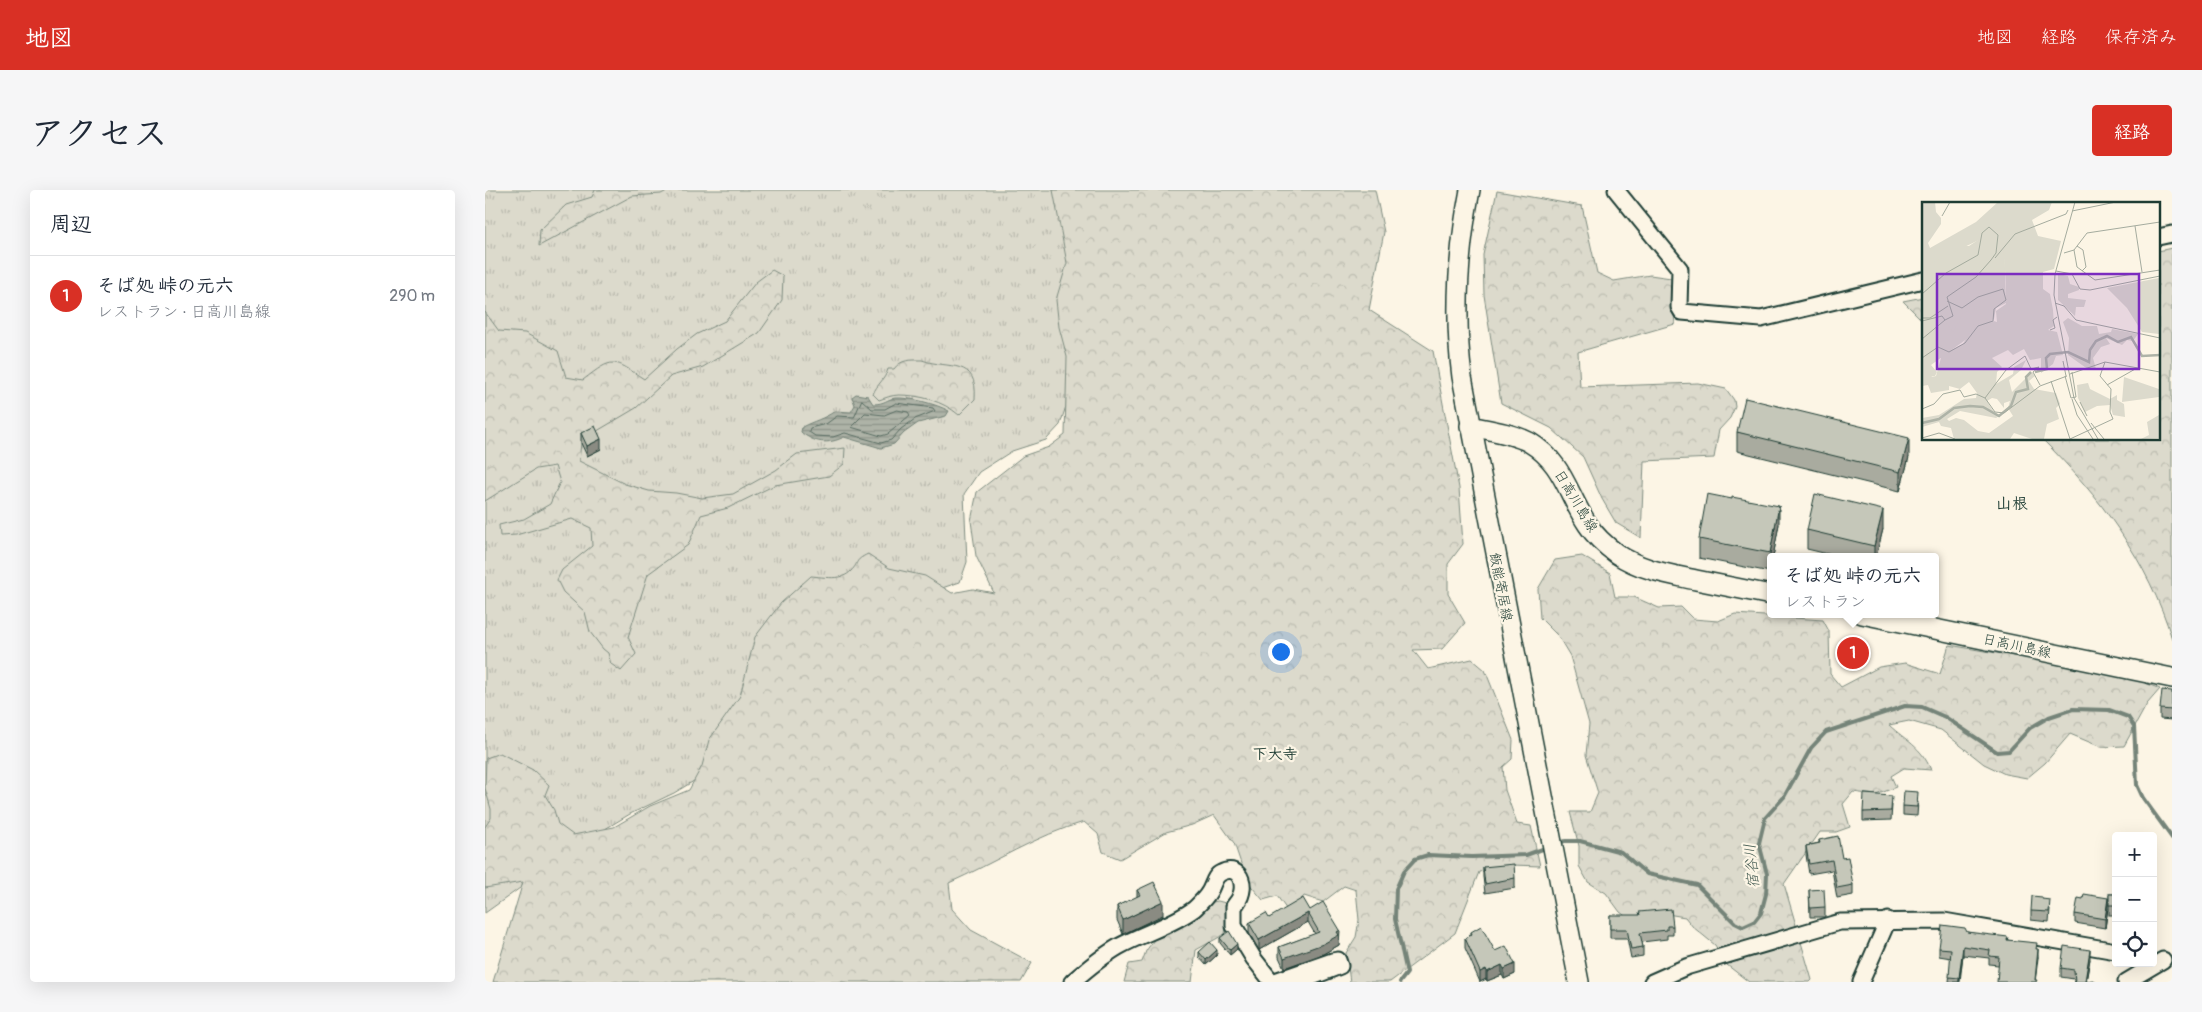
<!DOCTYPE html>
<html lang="ja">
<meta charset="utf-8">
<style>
body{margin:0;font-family:Pangolin,"Klee One",sans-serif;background:#f6f6f7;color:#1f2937}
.controls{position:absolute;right:15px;bottom:15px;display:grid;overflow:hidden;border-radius:5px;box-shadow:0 5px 20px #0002}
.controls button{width:45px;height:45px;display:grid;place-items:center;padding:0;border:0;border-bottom:1px solid #e0e1e3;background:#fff;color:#1f2937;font:25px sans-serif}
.you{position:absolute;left:795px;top:461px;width:18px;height:18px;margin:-12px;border:4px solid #fff;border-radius:50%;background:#1a73e8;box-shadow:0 0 0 8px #1a73e833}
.badge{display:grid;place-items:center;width:32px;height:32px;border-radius:50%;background:#d93025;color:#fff;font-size:16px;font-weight:700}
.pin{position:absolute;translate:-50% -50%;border:2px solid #fff;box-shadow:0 1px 5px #0006}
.popup{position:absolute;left:1282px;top:363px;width:172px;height:65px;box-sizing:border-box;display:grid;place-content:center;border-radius:5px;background:#fff;filter:drop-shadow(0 1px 4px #0005);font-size:16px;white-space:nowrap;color:#747a83}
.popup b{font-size:19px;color:#1f2937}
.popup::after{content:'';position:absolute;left:50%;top:100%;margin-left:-10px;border:10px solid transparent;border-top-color:#fff}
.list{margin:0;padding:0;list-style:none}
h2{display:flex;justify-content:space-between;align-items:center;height:65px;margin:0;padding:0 20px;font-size:21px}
h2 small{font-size:16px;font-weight:400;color:#747a83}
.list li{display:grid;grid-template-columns:32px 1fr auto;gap:15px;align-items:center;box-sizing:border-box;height:80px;padding:0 20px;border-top:1px solid #e0e1e3}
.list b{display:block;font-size:19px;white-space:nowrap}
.list p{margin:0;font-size:16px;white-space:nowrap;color:#747a83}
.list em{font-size:16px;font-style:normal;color:#747a83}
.icon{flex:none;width:28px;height:28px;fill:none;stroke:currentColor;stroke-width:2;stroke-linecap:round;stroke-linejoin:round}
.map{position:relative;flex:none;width:1687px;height:792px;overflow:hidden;border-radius:5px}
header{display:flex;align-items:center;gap:30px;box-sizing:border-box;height:70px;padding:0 25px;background:#d93025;color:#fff}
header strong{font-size:24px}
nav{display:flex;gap:28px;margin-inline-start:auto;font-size:18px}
.intro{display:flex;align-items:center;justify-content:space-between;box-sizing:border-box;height:120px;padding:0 30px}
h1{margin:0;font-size:35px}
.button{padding:12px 22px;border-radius:5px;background:#d93025;color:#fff;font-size:18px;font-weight:700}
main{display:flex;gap:30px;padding:0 30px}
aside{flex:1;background:#fff;border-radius:5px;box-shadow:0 5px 20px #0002}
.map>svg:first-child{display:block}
.grass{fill:url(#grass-tufts);stroke:#7e8c80}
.forest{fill:url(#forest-crowns);stroke:#7e8c80}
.water{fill:url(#water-rules);stroke:#758479}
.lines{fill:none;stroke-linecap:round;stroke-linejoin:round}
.shore{stroke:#586c62;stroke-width:1}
.stream{stroke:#758479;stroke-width:4}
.minor-casing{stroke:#1f3d34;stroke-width:19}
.major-casing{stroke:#1f3d34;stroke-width:22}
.minor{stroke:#fcf5e5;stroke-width:15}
.major{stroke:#fcf5e5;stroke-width:19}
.wall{fill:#a9ab9f;stroke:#1f3d34}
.shaded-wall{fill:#8a8b82;stroke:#1f3d34}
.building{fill:#c5c7b9;stroke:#1f3d34}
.labels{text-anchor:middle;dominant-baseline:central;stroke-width:4.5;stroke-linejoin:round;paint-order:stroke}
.street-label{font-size:14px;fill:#1f3d34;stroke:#fcf5e5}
.neighbourhood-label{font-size:15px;font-weight:bold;fill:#1f3d34;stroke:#fcf5e5}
.water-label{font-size:15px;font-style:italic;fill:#435a51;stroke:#fcf5e5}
.quarter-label{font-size:16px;font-weight:bold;fill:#1f3d34;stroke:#fcf5e5}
.inset-river{fill:none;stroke:#aeb3a7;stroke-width:2.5}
.inset-road{fill:none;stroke:#a4ab9e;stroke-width:1}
.view{fill:#7b2cbf;fill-opacity:0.15;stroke:#7b2cbf;stroke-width:2.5}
.inset-edge{fill:none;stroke:#1f3d34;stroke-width:2.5}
</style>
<header>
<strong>地図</strong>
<nav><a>地図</a><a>経路</a><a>保存済み</a></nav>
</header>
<div class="intro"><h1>アクセス</h1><a class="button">経路</a></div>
<main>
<aside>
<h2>周辺<small></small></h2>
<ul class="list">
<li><span class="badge">1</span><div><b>そば処 峠の元六</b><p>レストラン · 日高川島線</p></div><em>290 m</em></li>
</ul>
</aside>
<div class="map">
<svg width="1687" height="792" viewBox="0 0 1687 792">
<defs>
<pattern id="grass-tufts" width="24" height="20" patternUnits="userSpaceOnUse" patternTransform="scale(1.25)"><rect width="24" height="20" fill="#dcdacc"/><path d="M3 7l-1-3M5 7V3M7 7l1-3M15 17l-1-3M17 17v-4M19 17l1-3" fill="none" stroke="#bcbcb0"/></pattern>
<pattern id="forest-crowns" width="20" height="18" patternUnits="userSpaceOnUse" patternTransform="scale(1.25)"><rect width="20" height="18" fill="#dcdacc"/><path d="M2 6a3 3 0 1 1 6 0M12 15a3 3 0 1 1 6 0" fill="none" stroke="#bcbcb0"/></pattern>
<pattern id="water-rules" width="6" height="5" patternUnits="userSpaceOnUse" patternTransform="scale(1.25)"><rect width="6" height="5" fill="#aeb3a7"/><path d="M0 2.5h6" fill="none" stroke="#8d9389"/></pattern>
</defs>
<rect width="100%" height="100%" fill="#fcf5e5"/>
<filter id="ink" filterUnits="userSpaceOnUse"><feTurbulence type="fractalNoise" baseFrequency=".02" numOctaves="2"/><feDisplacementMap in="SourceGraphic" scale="10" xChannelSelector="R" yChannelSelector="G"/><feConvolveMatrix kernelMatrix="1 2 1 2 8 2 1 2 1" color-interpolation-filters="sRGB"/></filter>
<g filter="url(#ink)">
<!-- grass -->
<polygon class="grass" points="0,0 575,0 586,107 581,216 575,235 561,250 527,261 494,282 479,304 482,372 475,392 451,400 250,566 189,603 145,624 105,648 0,723"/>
<!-- forest -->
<g class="forest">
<polygon points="110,0 184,0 176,4 147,6 54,56 55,40 81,15 107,7"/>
<path d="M568,0H890L899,42L884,120L948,161L974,298L978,354L963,374V404L980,433L957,459L928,460L943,479L987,469L1000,480L1028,550L1027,569L1018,577L1020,600L1032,634L1046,636L1055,676L1027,675L994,682L970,743L905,792H865L861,763L871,747L874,730L871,700L859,696L838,712L819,706L810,718L802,720L792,706L778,710L762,691L749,653L729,625L707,635L681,642L635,669L618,662L613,644L599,632C552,645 509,673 464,693L467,719L486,740L547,773L536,792H8L38,692L0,698V637L6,628V619L0,598L1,568L15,563L48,580L64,595L60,605L69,620L73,634L88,645L129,637L165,616L204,600L217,576L224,550L255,506L270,447L296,413L326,386C339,387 357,391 366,381C375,372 368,371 383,364L404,378L440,386L467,403L488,399L509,403L491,366L486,331L492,302L538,266L564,257L580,245L582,167L574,137L571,110L582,73Z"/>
<path d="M1012,1L1097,16L1112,83L1129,91L1165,85L1186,88C1190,103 1188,118 1190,134L1093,162L1095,197L1213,193L1241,199L1249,210L1250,217L1245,228L1234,240L1229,268L1159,271L1156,348L1131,333L1117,309L1098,267L1066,238L1016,213L999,105L998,65Z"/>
<path d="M1687,58V449C1664,372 1614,305 1557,249H1673V61Z"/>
<path d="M287,80L298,86L297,110L274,143L218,177L186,186L151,218L102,247L96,253L94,271L140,294L164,301L191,303L217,308L248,304L291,280L312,264L360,258L359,274L344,286L290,295L243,318L216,325L203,355L163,384L143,447L151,464L136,481L126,474L123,463L118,459L105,442L100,422L78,402L72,390L77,380L107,356L106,338L87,329L31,345L15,346L14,335L39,329L65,314L75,292L70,276L51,279L0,311V122L14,141L40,143L73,161L81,187L98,190C129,166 128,169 159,189L192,159L212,144L240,131L271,92Z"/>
<polygon points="1438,107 1438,131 1418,111"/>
<path d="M437,170C464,180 493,167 490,209L474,225C458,211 435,205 414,205C407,205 400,208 394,210L388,204C392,194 400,190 403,179H409C416,169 426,170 437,170Z"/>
<path d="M1097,366L1125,383L1130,407H1149L1174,418L1196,417L1208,429L1233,431L1250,424L1338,430L1344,441L1345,484L1356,497L1394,477L1420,473L1455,484L1464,455L1641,485L1675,499L1662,514L1639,556L1616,557L1585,544L1560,573L1542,588L1520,584L1499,574L1456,540L1424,531L1404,535C1421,551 1436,556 1446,580L1419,578L1406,586L1411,597L1391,605L1368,602L1358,614L1365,637L1351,642H1335L1299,694L1327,790L1325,792H1264L1242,775L1230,755L1208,737L1200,727L1176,723L1146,730L1135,722L1121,703L1103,692L1094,676V656L1085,622H1105L1113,603L1101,565L1104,534L1085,466L1073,446L1055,428L1053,399L1070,370Z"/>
<polygon points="733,711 744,714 740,744 711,760 707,792 639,792 644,774 657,772 661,761 671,747 684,744 712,724 722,713"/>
</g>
<!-- water -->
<path class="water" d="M371,204L383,206L388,214C400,214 402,209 410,208C424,207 452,214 464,221L461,226L433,233L419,243L409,254L396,258L359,247C343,255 329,253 316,242L317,237C328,231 339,229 350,221L366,222L370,215L367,207Z"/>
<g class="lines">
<!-- shore -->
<g class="shore">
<polygon points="377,210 387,219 400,219 411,213 448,218 450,221 430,229 416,239 406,250 396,253 360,243 348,247 330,246 324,242 325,238 341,234 352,226 369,227"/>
<polygon points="412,220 423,222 425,225 403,244 396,246 366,237 380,223 399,225"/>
</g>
<!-- stream -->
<g class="stream">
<polyline points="1072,654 1080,651 1095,651 1136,662 1162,684 1212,695 1250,733 1258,737 1269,732 1276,723 1281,704 1282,684 1274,653 1280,628 1299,607 1326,558 1341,542 1420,516 1437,517 1460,527 1512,562 1524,561 1545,538 1564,527 1588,519 1624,520 1643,527 1649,536 1652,595 1658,608 1687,648"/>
<polyline points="915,792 922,783 910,729 911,699 919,681 930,669 943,665 987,667 1041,665 1063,657"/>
</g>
<!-- minor casing -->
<g class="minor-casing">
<g id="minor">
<polyline points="1131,0 1195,79 1194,117 1197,122 1276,129 1438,90"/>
<polyline points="1673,47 1687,44"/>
<path d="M587,792C602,779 616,767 633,757C658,743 686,736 709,719C714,714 720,709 724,702C728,696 729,686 736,683C756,672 765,700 749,716V736L769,769L787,792L847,771L853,770L855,776L850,778L814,792"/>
<polyline points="1167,792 1201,777 1355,732 1459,731 1631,761"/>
<polyline points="1376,792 1403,730"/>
<polyline points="1641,792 1678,770"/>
</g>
</g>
<!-- major casing -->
<g class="major-casing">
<g id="major">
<path d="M985,0C973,62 969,124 977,187L1094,792"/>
<path d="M985,236C1004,240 1026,243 1044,252C1079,273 1082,304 1103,335C1110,346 1121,356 1132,364C1156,380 1183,384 1211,390C1236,395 1261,400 1286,405"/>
<polyline points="1377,424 1687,488"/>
</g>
</g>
<!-- minor -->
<use href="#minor" class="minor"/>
<!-- major -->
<use href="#major" class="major"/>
</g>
<!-- wall -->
<g class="wall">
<polygon points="1252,242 1424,267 1415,301 1252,261"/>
<polygon points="96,243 116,259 102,266 96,253"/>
<polygon points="1294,334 1288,367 1286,367 1285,382 1214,368 1214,349"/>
<polygon points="1398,339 1391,367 1355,367 1322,359 1322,340"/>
<polygon points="1687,501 1687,530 1675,529 1675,519"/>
<polygon points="1433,612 1432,626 1418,625 1418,616"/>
<polygon points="1407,615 1406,630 1378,631 1378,622"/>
<polygon points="1334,650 1357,668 1368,695 1368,705 1352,708 1347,680 1324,684 1321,665 1321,656 1334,653"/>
<polygon points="998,677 1030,688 1030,698 1000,703 998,687"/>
<polygon points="652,700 678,725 638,744 632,730 632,716 652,707"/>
<polygon points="1324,700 1340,717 1340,727 1325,727"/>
<rect x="1624" y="704" width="7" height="21"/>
<polygon points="1557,709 1565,719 1564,732 1546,730 1546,721"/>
<polygon points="1623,718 1620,738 1590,733 1590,724"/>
<polygon points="825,720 855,750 854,750 854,755 838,764 799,778 794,767 794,757 830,744 823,732 774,760 764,743 764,733 784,728"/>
<polygon points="1125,725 1188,736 1188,745 1182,745 1182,749 1157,752 1158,757 1158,766 1146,768 1142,748 1125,748"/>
<polygon points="986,742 1010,761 1030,784 1019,789 1017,785 1002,791 1001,789 995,792 980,758 980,748 986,745"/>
<polygon points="1482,742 1523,750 1552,759 1553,768 1513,775 1504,774 1504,768 1478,765 1475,792 1464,792 1466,768 1454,766 1454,758"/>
<polygon points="735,748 752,759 745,765 735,753"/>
<polygon points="714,762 732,765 721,775 714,767"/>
<polygon points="1605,769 1601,790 1610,792 1589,792 1589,789 1576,787 1576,778"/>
</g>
<!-- shaded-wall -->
<g class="shaded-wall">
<polygon points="1424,248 1424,267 1415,301 1415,282"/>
<polygon points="116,249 116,259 102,266 102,256"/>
<polygon points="1294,316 1294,334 1288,367 1286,367 1285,382 1285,363"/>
<polygon points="1398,320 1398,339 1391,367 1389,367 1389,356"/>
<polygon points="1623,708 1623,718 1620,738 1620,729"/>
<polygon points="678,711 678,725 638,744 638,730"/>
<polygon points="823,723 823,732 774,760 774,750"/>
<polygon points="855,740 854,755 838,764 799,778 799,768"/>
<polygon points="752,754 752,759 745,765 745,760"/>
<polygon points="1478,756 1478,765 1474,792 1474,788"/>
<polygon points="1553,759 1553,768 1550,792"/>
<polygon points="732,760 732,765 721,775 721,770"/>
<polygon points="1605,760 1605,769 1601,792 1600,792"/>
<polygon points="1030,774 1030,784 1019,789 1019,779"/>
<polygon points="1017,775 1017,785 1002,791 1002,782"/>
<polygon points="1001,779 1001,789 995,792 995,782"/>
</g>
<!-- building -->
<g class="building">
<polygon points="1260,208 1424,248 1415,282 1252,242"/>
<polygon points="110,236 116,249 102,256 96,243"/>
<polygon points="1222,304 1247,309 1247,307 1294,316 1285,363 1214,349"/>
<polygon points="1330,304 1398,320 1389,356 1322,340"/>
<polygon points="1677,500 1687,501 1687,520 1675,519"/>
<polygon points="1419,601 1433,602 1432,617 1418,616"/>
<polygon points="1379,604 1407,606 1406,621 1378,622"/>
<polygon points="1353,646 1357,668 1363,667 1368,695 1352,698 1347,670 1324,674 1321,656 1335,653 1334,650"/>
<polygon points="1029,674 1030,688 1000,694 998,677"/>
<polygon points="669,692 678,711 638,730 632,716 655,705 652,700"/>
<polygon points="1339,699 1340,717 1325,718 1324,700"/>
<polygon points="1599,704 1623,708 1620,729 1590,724 1593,708 1598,709"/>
<rect x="1624" y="704" width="7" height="11"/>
<polygon points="1547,706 1557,707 1557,709 1565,710 1564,722 1546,721"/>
<polygon points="818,708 825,720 838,712 855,740 852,742 854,745 838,754 799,768 794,757 834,742 823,723 774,750 764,733 781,723 784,728"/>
<polygon points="1186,719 1188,736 1182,736 1182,740 1155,743 1158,757 1146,759 1142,739 1125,739 1125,725 1155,725 1154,722"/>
<polygon points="1457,735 1480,738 1482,742 1523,747 1522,750 1552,753 1551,759 1553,759 1550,790 1552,790 1551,792 1512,792 1514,767 1504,766 1505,760 1478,756 1474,788 1464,787 1466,759 1454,758"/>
<polygon points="996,736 1010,761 1021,756 1030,774 1019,779 1017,775 1002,782 1001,779 995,782 980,748 987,744 986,742"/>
<polygon points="744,741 752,754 745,760 735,748"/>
<polygon points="725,752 732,760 721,770 714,762"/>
<polygon points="1579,756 1605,760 1600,791 1609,790 1610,792 1590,792 1589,780 1576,778"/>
</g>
</g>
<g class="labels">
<!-- street labels -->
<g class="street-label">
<text transform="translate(1091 311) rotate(59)">日高川島線</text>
<text transform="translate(1016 397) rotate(79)">飯能寄居線</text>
<text transform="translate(1532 456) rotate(12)">日高川島線</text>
</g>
<!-- neighbourhood labels -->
<g class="neighbourhood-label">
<text x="790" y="564">下大寺</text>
</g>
<!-- water labels -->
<g class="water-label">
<text transform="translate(1267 676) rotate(-95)">宿谷川</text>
</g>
<!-- quarter labels -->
<g class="quarter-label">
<text x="1527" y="314">山根</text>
</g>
</g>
<!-- overview -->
<g transform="translate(1437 12)">
<rect width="238" height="238" fill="#fcf5e5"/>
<path d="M67,19L82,31L84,101L74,106L72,117L9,163L15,170L13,174L0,176V65L32,44H47L56,38L52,29ZM202,175L237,187V195L200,200Z" fill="#dcdacc"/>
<path d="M0,0H13L14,10L19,16V22L6,41L8,46L54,20L76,0H130L127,8L110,18L116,34L139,39L132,67L121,70V87L128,92L131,108L132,124L126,128L135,130L141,153L134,154L131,162L119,171V156L108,158L102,147L91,153L86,148L70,156L80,165L75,170L74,182L91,172L92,165L104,158L99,168L87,178L90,190L110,170L113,174L107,179L112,187L134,191L138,202L134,206L137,217L125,222L122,237H110L92,231L88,237H32L29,226L19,224L17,220L0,225V216L17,213L42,197L54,196L55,191L47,180L38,187L27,184V188L9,191L6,183L0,184V162L10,175L14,174L19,156L8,152L0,156V152L13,150L16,140L25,150L41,142L54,119L61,116L75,120L74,109L84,102V81L80,31L68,24L59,30L57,38L11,60L0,75ZM70,196L75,197L82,206V201L88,199L86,206L91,214L67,231L56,229L42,218L34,216L27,219L25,217L38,209L74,216L79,213L73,211L68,204L65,199ZM136,72L146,74L148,82L157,85V88L146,92V96L164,98L162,105H154L153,114L136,98ZM237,76V132L220,130L205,106L185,86ZM0,82L2,85L14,83L24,95H34L49,82L47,90L26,105L41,109L52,104L58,105L41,111L31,130L23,119L27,113L16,114L23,106L0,117ZM146,116L160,124H175L177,132L189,130L190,127L216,132L211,139L205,138L200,143L184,136L188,142L179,145L171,156L174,167L167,168L146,153L147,136L141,120ZM166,181L168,187L188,197L195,193V198L202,202L203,215L191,213L188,203L175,204L163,210L156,196L155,183ZM237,213V236L219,237L227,233L225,220Z" fill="#dcdacc" fill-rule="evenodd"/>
<path class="inset-river" d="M113,170L125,167L124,156L128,152L146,150L167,160L168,148L174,139L185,134L196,140L209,135L220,154L238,153M0,221L17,217L32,206L48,204L61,205L77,214L89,204L94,190L106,187L104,175L109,170"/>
<path class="inset-road" d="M153,0L133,72L132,93L152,196L176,237M150,9L194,0M20,14L28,0M213,24L220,70M155,44L161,48L164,65L160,69M152,48L155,65L173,78L238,68M142,51L152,48L165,31L238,20M73,56L93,32L144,12L146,8M134,69L150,72L158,87L168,88L238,74M0,92L24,71L56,53L60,31L67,25L76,33L74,51L69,58L54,75L25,95L31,114L23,118M133,101L142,104L154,118L238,136M0,116H8L26,104M0,119L20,114L23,118L0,137M128,128L133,126L131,118L135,115M0,156L16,145L27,150L43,141L56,124L71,119L72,107L84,98L81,87L56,95L40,106L25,99M141,159L144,174M148,172L183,160L238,170M143,174L149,196L154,195L150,170M129,179L148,237M185,183L215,166M63,196L84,168L103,154L109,167L117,165L111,170L118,183M150,197L155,213L171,237M158,200L165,214M0,207L12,202L21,192L38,188L42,195L54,192L63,196L73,210L82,211L118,184L145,174M169,221L182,237M0,236L17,231L33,237M148,237L191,217L188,210L189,187L178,174L183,160"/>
<path class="view" d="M15,72H217V167H15Z"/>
<rect width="238" height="238" class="inset-edge"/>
</g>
</svg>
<div class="controls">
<button>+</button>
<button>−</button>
<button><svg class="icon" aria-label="locate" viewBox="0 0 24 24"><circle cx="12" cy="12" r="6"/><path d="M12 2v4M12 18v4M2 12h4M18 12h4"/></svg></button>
</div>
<div class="you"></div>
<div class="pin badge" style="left:1368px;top:463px">1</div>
<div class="popup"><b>そば処 峠の元六</b>レストラン</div>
</div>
</main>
